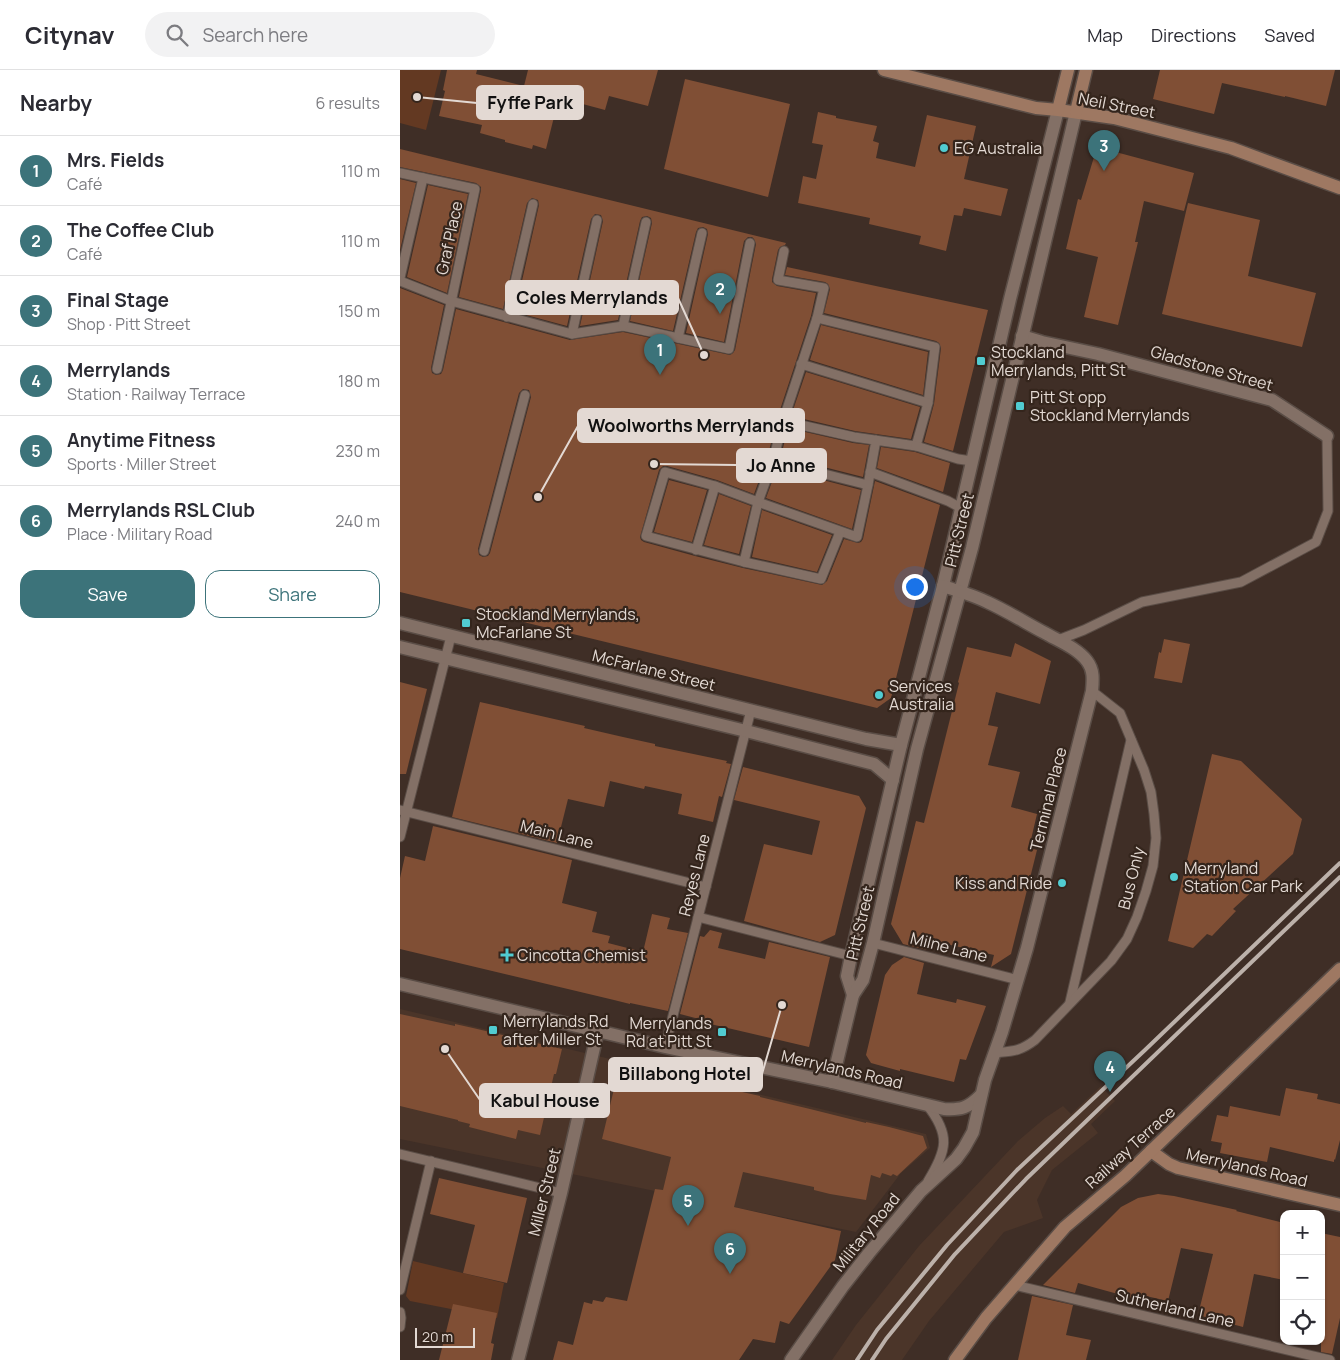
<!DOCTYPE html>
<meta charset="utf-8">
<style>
body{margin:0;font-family:Manrope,sans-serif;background:#f2f2f3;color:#2b2b33}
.controls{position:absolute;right:15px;bottom:15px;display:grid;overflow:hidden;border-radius:10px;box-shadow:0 1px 4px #0004}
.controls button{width:45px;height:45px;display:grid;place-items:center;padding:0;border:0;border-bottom:1px solid #e1e1e2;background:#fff;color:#2b2b33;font:25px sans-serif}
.scale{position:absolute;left:15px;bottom:12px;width:60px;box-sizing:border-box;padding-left:5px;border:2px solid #e3d9d3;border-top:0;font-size:14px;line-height:18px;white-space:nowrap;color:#e3d9d3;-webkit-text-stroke:4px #34251c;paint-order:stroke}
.you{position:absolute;left:514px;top:516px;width:18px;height:18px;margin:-12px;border:4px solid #fff;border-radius:50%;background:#1a73e8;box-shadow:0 0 0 8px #1a73e833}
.badge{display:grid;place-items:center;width:32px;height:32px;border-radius:50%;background:#3c737a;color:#fff;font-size:16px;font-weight:700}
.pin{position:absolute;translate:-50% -41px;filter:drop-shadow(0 1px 2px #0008)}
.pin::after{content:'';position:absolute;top:26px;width:18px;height:15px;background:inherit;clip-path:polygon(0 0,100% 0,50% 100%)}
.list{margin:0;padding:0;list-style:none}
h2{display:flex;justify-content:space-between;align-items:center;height:65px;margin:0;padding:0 20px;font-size:21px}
h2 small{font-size:16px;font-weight:400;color:#7c7c81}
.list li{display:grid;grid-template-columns:32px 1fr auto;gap:15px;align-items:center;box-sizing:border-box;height:70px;padding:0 20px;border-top:1px solid #e1e1e2}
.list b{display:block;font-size:19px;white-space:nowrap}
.list p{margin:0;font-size:16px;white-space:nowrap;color:#7c7c81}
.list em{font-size:16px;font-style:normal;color:#7c7c81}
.actions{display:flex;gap:10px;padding:15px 20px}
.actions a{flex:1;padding:11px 0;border:1px solid #3c737a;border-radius:15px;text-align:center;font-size:18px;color:#3c737a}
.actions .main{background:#3c737a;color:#fff}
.icon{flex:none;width:28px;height:28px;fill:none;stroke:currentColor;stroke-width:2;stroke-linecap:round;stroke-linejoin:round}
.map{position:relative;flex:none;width:940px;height:1290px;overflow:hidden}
header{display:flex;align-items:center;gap:30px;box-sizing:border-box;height:70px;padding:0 25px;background:#fff;border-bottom:1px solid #e1e1e2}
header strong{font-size:24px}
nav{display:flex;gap:28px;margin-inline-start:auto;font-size:18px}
.search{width:350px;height:45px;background:#f2f2f3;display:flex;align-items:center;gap:12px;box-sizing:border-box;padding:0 18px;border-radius:28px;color:#7c7c81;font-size:19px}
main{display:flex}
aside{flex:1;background:#fff}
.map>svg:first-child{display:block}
.built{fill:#4b3529}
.green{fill:#633922}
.building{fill:#804f35;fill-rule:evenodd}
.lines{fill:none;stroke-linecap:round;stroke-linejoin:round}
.service-casing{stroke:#5a4d46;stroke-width:11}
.minor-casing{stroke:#5a4d46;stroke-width:15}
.secondary-casing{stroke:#5a4d46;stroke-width:15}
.service{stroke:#837066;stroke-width:9}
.minor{stroke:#837066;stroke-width:12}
.secondary{stroke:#9e7862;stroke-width:12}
.rail{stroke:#bcb1aa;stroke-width:4}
.poi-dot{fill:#51ccd1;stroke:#34251c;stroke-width:2}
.labels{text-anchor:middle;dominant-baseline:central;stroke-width:4.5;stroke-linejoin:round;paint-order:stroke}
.street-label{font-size:16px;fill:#e3d9d3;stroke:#34251c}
.poi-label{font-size:16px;fill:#e3d9d3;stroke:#34251c;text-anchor:start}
.leader{fill:none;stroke:#e3d9d3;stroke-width:2}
.callout-dot{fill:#e3d9d3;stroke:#34251c;stroke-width:2}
.callout{fill:#e3d9d3;stroke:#e3d9d3;stroke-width:2}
.callout-label{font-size:18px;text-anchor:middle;font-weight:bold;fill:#111}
</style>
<header>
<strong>Citynav</strong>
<div class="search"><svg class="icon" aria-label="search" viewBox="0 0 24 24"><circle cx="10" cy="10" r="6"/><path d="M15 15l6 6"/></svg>Search here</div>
<nav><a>Map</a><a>Directions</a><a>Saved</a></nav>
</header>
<main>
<aside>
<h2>Nearby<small>6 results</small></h2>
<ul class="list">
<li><span class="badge">1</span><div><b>Mrs. Fields</b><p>Café</p></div><em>110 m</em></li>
<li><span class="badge">2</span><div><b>The Coffee Club</b><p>Café</p></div><em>110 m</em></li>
<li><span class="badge">3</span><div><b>Final Stage</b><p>Shop · Pitt Street</p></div><em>150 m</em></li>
<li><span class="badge">4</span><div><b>Merrylands</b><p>Station · Railway Terrace</p></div><em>180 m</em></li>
<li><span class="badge">5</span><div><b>Anytime Fitness</b><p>Sports · Miller Street</p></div><em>230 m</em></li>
<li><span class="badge">6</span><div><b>Merrylands RSL Club</b><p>Place · Military Road</p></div><em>240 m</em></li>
</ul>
<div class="actions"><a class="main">Save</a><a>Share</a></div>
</aside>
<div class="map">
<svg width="940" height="1290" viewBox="0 0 940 1290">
<rect width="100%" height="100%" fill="#3f2e26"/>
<!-- built -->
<g class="built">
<polygon points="0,939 526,1064 530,1078 501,1103 456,1162 0,1069"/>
<polygon points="701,1016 715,1031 691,1054 698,1063 652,1100 637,1130 643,1148 604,1162 529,1251 502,1290 432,1290 456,1255 519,1176 618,1071 645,1048 663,1036 671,1044"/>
</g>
<!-- green -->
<g class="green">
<polygon points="0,0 41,0 26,60 0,53"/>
<polygon points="13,1191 104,1213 97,1248 10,1231 6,1226"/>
</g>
<!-- building -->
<g class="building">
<polygon points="47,0 77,0 76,4 124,16 128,0 258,0 248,36 209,26 205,40 164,29 164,32 158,31 146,79 133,75 132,79 105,72 105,70 80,63 82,55 39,46 45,21 43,20"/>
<polygon points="760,0 935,0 926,36 885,26 885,27 822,13 814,44 753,29"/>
<polygon points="285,9 390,34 368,127 264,99"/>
<polygon points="418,42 436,46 436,48 477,56 473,71 479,73 476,88 515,97 527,45 576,56 564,109 608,119 601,146 564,138 562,146 554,145 546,181 519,174 521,166 469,154 470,148 398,133 403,106 416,109 423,75 412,73"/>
<polygon points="697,77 794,103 784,141 744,131 735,172 738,172 718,255 684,247 698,187 666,179 678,129 681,130"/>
<path d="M0,79L386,173L385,175L380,177L378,180L372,209V212L377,216L416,223L411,246L377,349L367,389L354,424L317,410L267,396H263L259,400L240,467L241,470L244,472L295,486L343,498L422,515L427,511L444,469L458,473L461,472L463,469L475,411L540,435L491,628L477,638L0,522V218L44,235L31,298L32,303L36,305L41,304L43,300L56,239L170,270L223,262L330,285L333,283L335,280L356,174L354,169L352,167H348L344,171L324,272L286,263L308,164L307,159L303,157L298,158L296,162L273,261L230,251L252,153L251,148L247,146L242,147L240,151L218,250L180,256L203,151L201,145L195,144L191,149L167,256L115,242L139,135L138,130L132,128L127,133L103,239L59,227L81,120V117L76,113L0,97ZM123,319L129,320L131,327L90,483L88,486L83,487L79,485L78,479L119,323Z"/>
<polygon points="0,109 16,113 0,180"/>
<polygon points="28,115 68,124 47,223 7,207"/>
<polygon points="788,133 860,150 848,206 916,223 902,277 762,244"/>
<polygon points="387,197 588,240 553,381 524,372 534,334 541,278 539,273 536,271 424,243 430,219 428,214 425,212 385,205"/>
<polygon points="421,255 528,282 523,325 410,290"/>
<polygon points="406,302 520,337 511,369 455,361 391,346"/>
<polygon points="388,358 453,373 469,375 463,407 381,386"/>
<polygon points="481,377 515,382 550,393 543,422 477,398"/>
<polygon points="377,398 461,420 452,459 366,428"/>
<polygon points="269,410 307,420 292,472 254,462"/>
<polygon points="319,424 351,436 339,484 304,475"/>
<polygon points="362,440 432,465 417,502 352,487"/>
<polygon points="764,569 790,574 782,613 754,608 759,582 761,583"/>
<polygon points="615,573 651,591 640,634 596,622 588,655 598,657 588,695 620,702 611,737 637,744 629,778 637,780 611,884 591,897 594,885 529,870 527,880 503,874 491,854 516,751 524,753 559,613 558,612 567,577 611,587"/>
<polygon points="0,612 27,619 6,704 0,704"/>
<polygon points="80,632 185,656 184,658 223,667 255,674 255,676 327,691 326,693 331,694 322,727 319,726 313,752 278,744 282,724 245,716 244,719 210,711 204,737 168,729 157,773 52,747"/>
<polygon points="812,684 841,691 902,749 893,784 833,839 836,841 812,866 807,864 793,878 768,871"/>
<polygon points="343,697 459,726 466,738 435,865 420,872 344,851 364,774 412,785 420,751 334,730"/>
<polygon points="33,756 172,790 162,833 197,842 192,862 210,866 208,873 243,882 252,844 270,848 267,859 288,863 268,941 230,933 230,934 214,930 0,879 0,808 5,786 25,791"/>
<polygon points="310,860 322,863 318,878 365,889 369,872 430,887 409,977 302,952 303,950 280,944 300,866 304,867"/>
<polygon points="504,887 524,893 517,924 556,933 557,929 586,936 566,990 560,989 554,1012 500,999 500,1001 471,993 466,985 485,905 492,895"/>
<polygon points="0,944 55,956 55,954 73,958 162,979 156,1004 154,1004 140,1065 118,1060 116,1069 69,1057 70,1054 58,1051 58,1050 0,1036"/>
<polygon points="220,994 253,1002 360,1026 360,1027 410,1039 466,1053 466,1052 489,1057 523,1066 527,1078 497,1106 493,1104 491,1106 482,1103 480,1108 471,1105 466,1130 430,1124 414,1120 414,1117 343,1102 334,1137 441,1161 435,1190 389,1254 380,1251 375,1273 353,1269 339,1290 153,1290 158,1271 173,1275 184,1232 192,1234 193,1230 203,1232 206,1227 227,1231 255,1119 263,1120 271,1087 202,1069"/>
<polygon points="886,1018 918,1024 917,1029 940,1034 940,1070 935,1090 934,1089 934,1092 870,1077 867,1092 820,1083 822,1073 811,1071 817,1045 828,1047 830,1036 880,1046"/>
<polygon points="39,1108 127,1128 107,1213 63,1203 75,1155 30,1144"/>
<polygon points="758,1124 774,1126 837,1140 836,1141 884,1153 884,1210 854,1204 843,1257 798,1245 813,1184 781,1178 768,1231 737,1224 736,1229 678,1213 675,1223 643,1215 721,1137 738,1128"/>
<polygon points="921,1163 940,1167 940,1248 932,1284 921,1282"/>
<polygon points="632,1226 673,1235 666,1265 691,1270 686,1290 618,1290"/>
<polygon points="53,1234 97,1243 91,1273 94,1274 91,1290 39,1290"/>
</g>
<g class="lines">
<!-- service casing -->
<g class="service-casing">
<g id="service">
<polyline points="0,103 75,119 37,299"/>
<polyline points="384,181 378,210 424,218 417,248 535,277 528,333 516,376 454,367 383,351 373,391 358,432 457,467 468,415 476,370"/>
<polyline points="0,208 23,108"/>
<polyline points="0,211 51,231 172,264 223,256 329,279 350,173"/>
<polyline points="107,247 133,134"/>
<polyline points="223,256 246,152"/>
<polyline points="172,264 197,150"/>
<polyline points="278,268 302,163"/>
<polyline points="401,294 528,333"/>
<polyline points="383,351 417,248"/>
<polyline points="516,376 558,389 572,391"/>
<polyline points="373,391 468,415"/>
<polygon points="265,402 315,416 358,432 344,492 246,466"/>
<polyline points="470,402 548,431 561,438"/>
<polyline points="296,480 315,416"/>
<polyline points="84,481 125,325"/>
<polyline points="344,492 421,509 440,462"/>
<polyline points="658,570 684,560 742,532 841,512 916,472 928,441 927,366"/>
<polyline points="0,740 306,817"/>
<polyline points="0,767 51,566"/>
<polyline points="298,847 451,886"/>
<polyline points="473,873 618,910"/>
<polyline points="670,932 731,670"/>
<polyline points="265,977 351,640"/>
<path d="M594,983C613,981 619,982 635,970L711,891L727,869L737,847L746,821L753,796L756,768L754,744L751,722L744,700L720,643L692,621"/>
<path d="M527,1035C551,1065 547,1080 528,1111"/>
<polyline points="0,1084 161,1123"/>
<polyline points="614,1215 930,1290"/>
<polyline points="0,1220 31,1091"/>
<polyline points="0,1242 1,1248 0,1257"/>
</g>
</g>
<!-- minor casing -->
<g class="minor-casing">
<g id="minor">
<polyline points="622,266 642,272 698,284 872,330 927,366"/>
<polyline points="0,553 466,669 501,675"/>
<polyline points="0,577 346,661 474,694 493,710"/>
<path d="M0,914L265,977L432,1012L544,1039C561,1040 568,1038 580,1026"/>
<polyline points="453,925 447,906 451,886 501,675 543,516 610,229 658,40"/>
<polyline points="432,1012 453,925 463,910 473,873 517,679 572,478 676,42"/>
<polyline points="118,1290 161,1123 198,960"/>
<path d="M391,1290L443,1216L469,1183L521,1121L556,1089L564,1078L573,1062L585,1010L602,962L627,878L692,621C693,610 694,600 687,591C677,578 659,571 645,563C626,553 607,541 587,532C573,525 558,521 543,516"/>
</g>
</g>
<!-- secondary casing -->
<g class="secondary-casing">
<g id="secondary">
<polyline points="484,0 636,38 658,40 714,48 831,78 940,118"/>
<polyline points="658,40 668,0"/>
<polyline points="676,42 686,0"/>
<polyline points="751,1081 769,1094 778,1098 940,1135"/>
<polyline points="555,1290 586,1248 665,1157 725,1106 751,1081 940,899"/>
</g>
</g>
<!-- service -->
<use href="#service" class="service"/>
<!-- minor -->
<use href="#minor" class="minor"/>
<!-- secondary -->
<use href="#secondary" class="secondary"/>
<!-- rail -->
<g class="rail">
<polyline points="457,1290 477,1260 547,1175 617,1100 745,980 940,793"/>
<polyline points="472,1290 486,1269 555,1184 626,1109 940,807"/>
</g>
</g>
<!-- markers -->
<g class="poi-dot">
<circle cx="544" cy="78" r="5"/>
<rect x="576" y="286" width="10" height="10" rx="2.5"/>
<rect x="615" y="331" width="10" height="10" rx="2.5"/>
<rect x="61" y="548" width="10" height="10" rx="2.5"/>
<circle cx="479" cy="625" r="5"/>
<circle cx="774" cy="807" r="5"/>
<circle cx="662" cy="813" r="5"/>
<path d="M104.5 877.5h5v5h5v5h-5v5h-5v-5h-5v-5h5z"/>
<rect x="88" y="955" width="10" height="10" rx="2.5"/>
<rect x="317" y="957" width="10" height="10" rx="2.5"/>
</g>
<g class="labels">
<!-- street labels -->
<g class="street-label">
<text transform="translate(717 35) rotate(11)">Neil Street</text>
<text transform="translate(49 168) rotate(-78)">Graf Place</text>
<text transform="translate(812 298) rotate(16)">Gladstone Street</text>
<text transform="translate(559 460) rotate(-76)">Pitt Street</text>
<text transform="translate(254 600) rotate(14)">McFarlane Street</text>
<text transform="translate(648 729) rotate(-76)">Terminal Place</text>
<text transform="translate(157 764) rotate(14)">Main Lane</text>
<text transform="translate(294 805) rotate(-76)">Reyes Lane</text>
<text transform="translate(731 808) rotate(-76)">Bus Only</text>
<text transform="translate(460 853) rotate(-77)">Pitt Street</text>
<text transform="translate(549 877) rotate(14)">Milne Lane</text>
<text transform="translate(442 999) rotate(13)">Merrylands Road</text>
<text transform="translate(730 1077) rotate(-42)">Railway Terrace</text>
<text transform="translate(847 1097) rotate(13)">Merrylands Road</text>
<text transform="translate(144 1122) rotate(-76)">Miller Street</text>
<text transform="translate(466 1162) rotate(-51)">Military Road</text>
<text transform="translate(775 1238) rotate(13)">Sutherland Lane</text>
</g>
<!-- poi labels -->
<g class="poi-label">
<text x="554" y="78">EG Australia</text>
<text x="591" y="282">Stockland<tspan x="591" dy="18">Merrylands, Pitt St</tspan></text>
<text x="630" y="327">Pitt St opp<tspan x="630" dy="18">Stockland Merrylands</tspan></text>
<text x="76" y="544">Stockland Merrylands,<tspan x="76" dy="18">McFarlane St</tspan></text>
<text x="489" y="616">Services<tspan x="489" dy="18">Australia</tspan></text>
<text x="784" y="798">Merryland<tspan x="784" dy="18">Station Car Park</tspan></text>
<text x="652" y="813" text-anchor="end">Kiss and Ride</text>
<text x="117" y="885">Cincotta Chemist</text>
<text x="103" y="951">Merrylands Rd<tspan x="103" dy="18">after Miller St</tspan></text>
<text x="312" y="953" text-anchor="end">Merrylands<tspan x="312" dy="18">Rd at Pitt St</tspan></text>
</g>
</g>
<!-- callouts -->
<path class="leader" d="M17 27L77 33M304 285L278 228M138 427L178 356M254 394L337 395M382 935L362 1004M45 979L80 1030"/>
<g class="callout-dot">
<circle cx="17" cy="27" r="5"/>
<circle cx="304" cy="285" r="5"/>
<circle cx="138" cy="427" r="5"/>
<circle cx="254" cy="394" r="5"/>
<circle cx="382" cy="935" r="5"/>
<circle cx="45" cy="979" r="5"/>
</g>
<g class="callout">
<rect x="77" y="16" width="106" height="33" rx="5"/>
<rect x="106" y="211" width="172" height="33" rx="5"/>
<rect x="178" y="339" width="226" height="33" rx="5"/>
<rect x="337" y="379" width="89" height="33" rx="5"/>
<rect x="209" y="988" width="153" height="33" rx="5"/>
<rect x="80" y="1014" width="129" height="33" rx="5"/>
</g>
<g class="callout-label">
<text x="130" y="39">Fyffe Park</text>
<text x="192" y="234">Coles Merrylands</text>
<text x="291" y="362">Woolworths Merrylands</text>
<text x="381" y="402">Jo Anne</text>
<text x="285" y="1010">Billabong Hotel</text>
<text x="145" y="1037">Kabul House</text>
</g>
</svg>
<div class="controls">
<button>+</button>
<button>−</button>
<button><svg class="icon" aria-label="locate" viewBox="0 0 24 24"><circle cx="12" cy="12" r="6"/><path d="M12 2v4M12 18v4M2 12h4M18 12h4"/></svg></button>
</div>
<div class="scale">20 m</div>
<div class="you"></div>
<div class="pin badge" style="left:260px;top:305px">1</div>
<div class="pin badge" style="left:320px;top:244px">2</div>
<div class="pin badge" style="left:704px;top:101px">3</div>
<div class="pin badge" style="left:710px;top:1022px">4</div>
<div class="pin badge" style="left:288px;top:1156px">5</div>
<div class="pin badge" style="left:330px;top:1204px">6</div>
</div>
</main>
